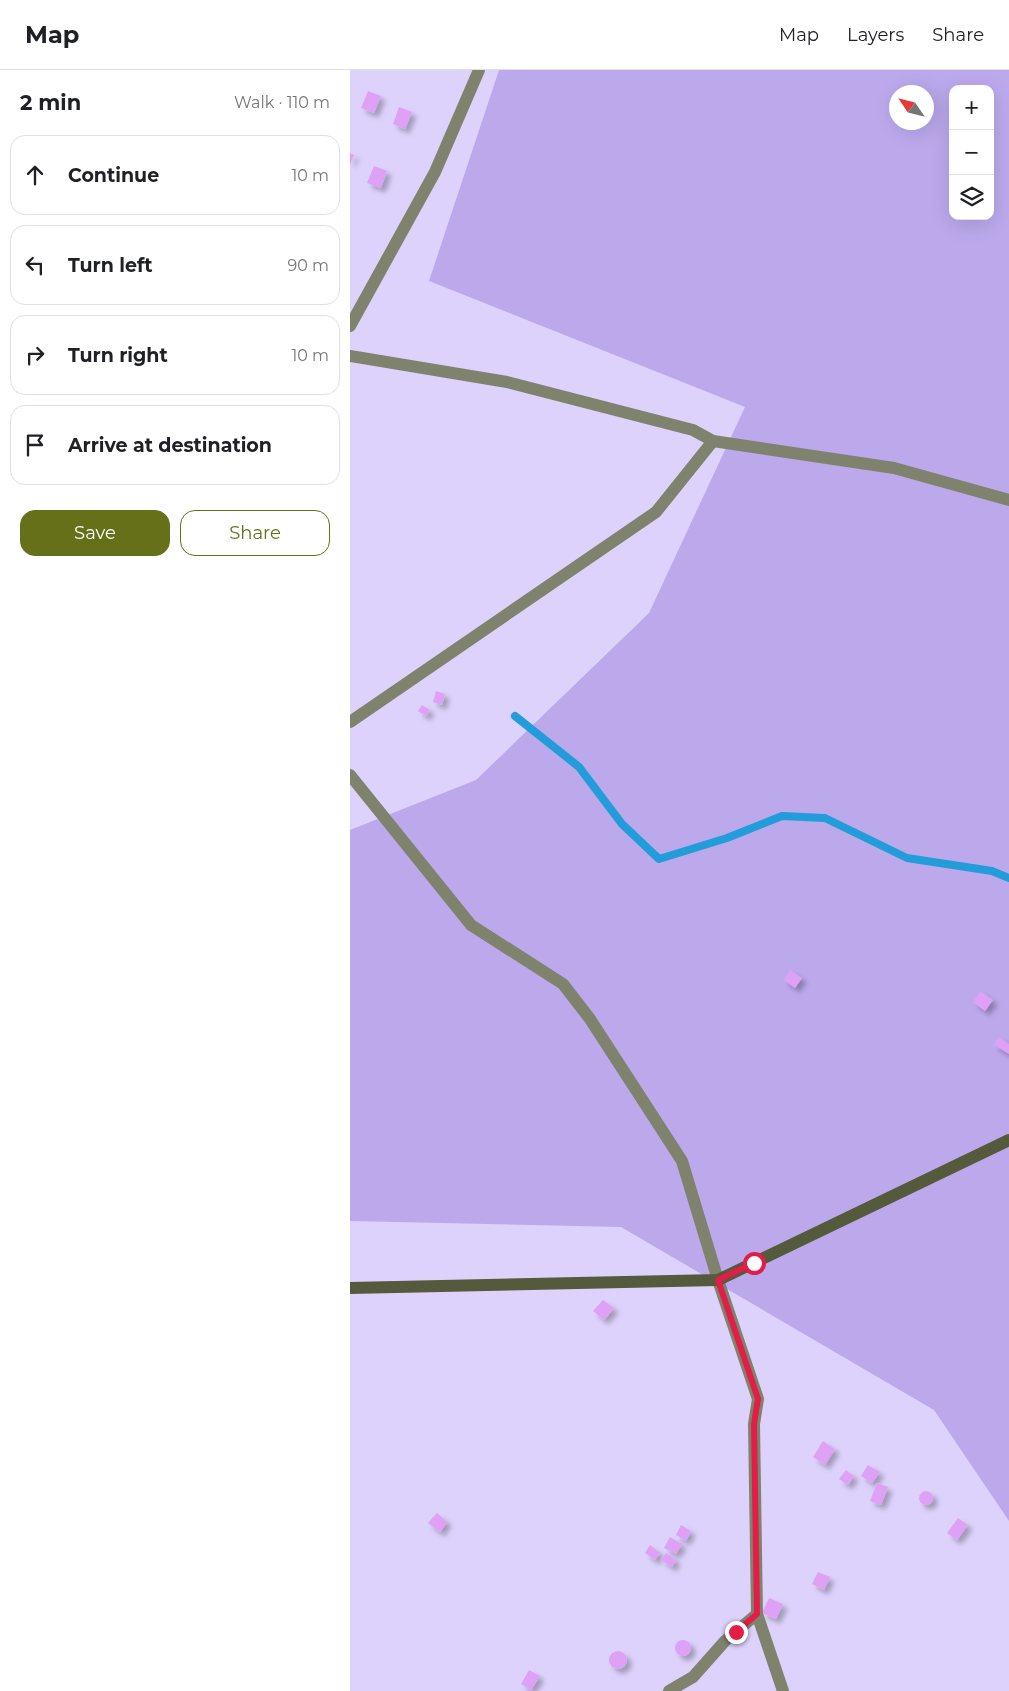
<!DOCTYPE html>
<meta charset="utf-8">
<style>
body{margin:0;font-family:Montserrat,sans-serif;background:#f6f6f6;color:#202124}
.controls{position:absolute;right:15px;top:15px;display:grid;overflow:hidden;border-radius:10px;box-shadow:0 5px 20px #0002}
.controls button{width:45px;height:45px;display:grid;place-items:center;padding:0;border:0;border-bottom:1px solid #e0e0e0;background:#fff;color:#202124;font:25px sans-serif}
.compass{position:absolute;left:539px;top:15px;width:45px;height:45px;border-radius:50%;background:#fff;box-shadow:0 5px 20px #0002;rotate:305deg}
.stop{position:absolute;width:15px;height:15px;margin:-11px;border:4px solid #e11d48;border-radius:50%;background:#fff}
.stop.end{background:#e11d48;border-color:#fff;box-shadow:0 1px 5px #0008}
.list{margin:0;padding:0;list-style:none}
h2{display:flex;justify-content:space-between;align-items:center;height:65px;margin:0;padding:0 20px;font-size:21px}
h2 small{font-size:16px;font-weight:400;color:#757577}
.list li{display:grid;grid-template-columns:32px 1fr auto;gap:15px;align-items:center;box-sizing:border-box;height:80px;margin:0 10px 10px;padding:0 10px;border:1px solid #e0e0e0;border-radius:15px}
.list b{display:block;font-size:19px;white-space:nowrap}
.list em{font-size:16px;font-style:normal;color:#757577}
.actions{display:flex;gap:10px;padding:15px 20px}
.actions a{flex:1;padding:11px 0;border:1px solid #657019;border-radius:15px;text-align:center;font-size:18px;color:#657019}
.actions .main{background:#657019;color:#fff}
.icon{flex:none;width:28px;height:28px;fill:none;stroke:currentColor;stroke-width:2;stroke-linecap:round;stroke-linejoin:round}
.map{position:relative;flex:none;width:659px;height:1621px;overflow:hidden}
header{display:flex;align-items:center;gap:30px;box-sizing:border-box;height:70px;padding:0 25px;background:#fff;border-bottom:1px solid #e0e0e0}
header strong{font-size:24px}
nav{display:flex;gap:28px;margin-inline-start:auto;font-size:18px}
main{display:flex}
aside{flex:1;background:#fff}
.map>svg:first-child{display:block}
.green{fill:#bba9ec;fill-rule:evenodd}
.lines{fill:none;stroke-linecap:round;stroke-linejoin:round}
.stream{stroke:#239dd9;stroke-width:8}
.building{fill:#dea1f6;filter:url(#shadow)}
.minor{stroke:#7f836d;stroke-width:12}
.secondary{stroke:#545a3b;stroke-width:12}
.route{stroke:#e11d48;stroke-width:6}
</style>
<header>
<strong>Map</strong>
<nav><a>Map</a><a>Layers</a><a>Share</a></nav>
</header>
<main>
<aside>
<h2>2 min<small>Walk · 110 m</small></h2>
<ul class="list">
<li><svg class="icon" aria-label="ahead" viewBox="0 0 24 24"><path d="M12 20V5M6 11l6-6 6 6"/></svg><div><b>Continue</b></div><em>10 m</em></li>
<li><svg class="icon" aria-label="left" viewBox="0 0 24 24"><path d="M17 20v-9H6M10 6l-5 5 5 5"/></svg><div><b>Turn left</b></div><em>90 m</em></li>
<li><svg class="icon" aria-label="right" viewBox="0 0 24 24"><path d="M7 20v-9h11M14 6l5 5-5 5"/></svg><div><b>Turn right</b></div><em>10 m</em></li>
<li><svg class="icon" aria-label="arrive" viewBox="0 0 24 24"><path d="M6 21V4h12l-3 4 3 4H6"/></svg><div><b>Arrive at destination</b></div></li>
</ul>
<div class="actions"><a class="main">Save</a><a>Share</a></div>
</aside>
<div class="map">
<svg width="659" height="1621" viewBox="0 0 659 1621">
<defs>
<filter id="shadow"><feDropShadow dx="4.5" dy="4.5" stdDeviation="2.5" flood-color="#0004"/></filter>
</defs>
<rect width="100%" height="100%" fill="#ddd2fc"/>
<!-- green -->
<path class="green" d="M149,0H659V1451L584,1340L271,1157L0,1151V760L126,710L299,543L395,337L79,211ZM603,19H640V146H603ZM546,22H576V52H546Z"/>
<g class="lines">
<!-- stream -->
<polyline class="stream" points="165,646 229,697 272,754 309,789 377,768 432,746 475,748 557,788 642,801 659,808"/>
</g>
<!-- building -->
<g class="building">
<polygon points="18,21 31,26 24,43 11,38"/>
<polygon points="49,37 62,42 55,59 43,54"/>
<polygon points="0,83 4,85 0,95"/>
<polygon points="24,96 37,101 31,118 17,113"/>
<polygon points="86,621 95,624 92,635 83,632"/>
<polygon points="72,635 80,640 76,646 68,641"/>
<polygon points="440,900 452,908 445,918 434,910"/>
<polygon points="630,921 643,930 635,941 623,932"/>
<polygon points="649,967 659,974 659,984 644,975"/>
<polygon points="253,1230 264,1238 254,1250 243,1241"/>
<polygon points="473,1371 485,1379 475,1395 463,1387"/>
<polygon points="518,1395 530,1402 522,1413 511,1406"/>
<polygon points="496,1400 504,1406 498,1415 489,1409"/>
<polygon points="527,1413 538,1417 531,1435 520,1431"/>
<circle cx="576" cy="1428" r="7"/>
<polygon points="87,1443 97,1452 90,1462 78,1453"/>
<polygon points="608,1448 618,1455 607,1470 597,1463"/>
<polygon points="331,1455 341,1461 336,1471 326,1465"/>
<polygon points="320,1467 332,1474 326,1484 314,1478"/>
<polygon points="300,1475 310,1483 305,1490 295,1483"/>
<polygon points="316,1483 326,1490 322,1497 311,1490"/>
<polygon points="468,1502 480,1507 474,1520 462,1514"/>
<polygon points="419,1528 433,1534 426,1549 412,1543"/>
<circle cx="333" cy="1578" r="8"/>
<circle cx="268" cy="1590" r="9"/>
<polygon points="179,1600 190,1606 181,1620 171,1614"/>
</g>
<g class="lines">
<!-- minor -->
<g class="minor">
<polyline points="0,256 85,102 129,0"/>
<polyline points="0,286 157,312 343,360 363,371 544,398 659,430"/>
<polyline points="0,652 306,442 363,371"/>
<polyline points="0,705 121,855 213,914 240,949 332,1091 368,1210 408,1329 404,1354 407,1544 433,1621"/>
<polyline points="319,1621 343,1607 375,1571 407,1544"/>
</g>
<!-- secondary -->
<polyline class="secondary" points="0,1218 368,1210 659,1070"/>
</g>
<g class="lines">
<!-- route -->
<polyline class="route" points="386,1562 407,1544 404,1354 408,1329 368,1210 404,1193"/>
</g>
</svg>
<div class="controls">
<button>+</button>
<button>−</button>
<button><svg class="icon" aria-label="layers" viewBox="0 0 24 24"><path d="M12 4l9 5-9 5-9-5zM3 14l9 5 9-5"/></svg></button>
</div>
<svg class="compass" viewBox="-18 -18 36 36"><path d="M0-13l5 13h-10z" fill="#e53935"/><path d="M0 13l5-13h-10z" fill="#757577"/></svg>
<div class="stop" style="left:404px;top:1193px"></div>
<div class="stop end" style="left:386px;top:1562px"></div>
</div>
</main>
